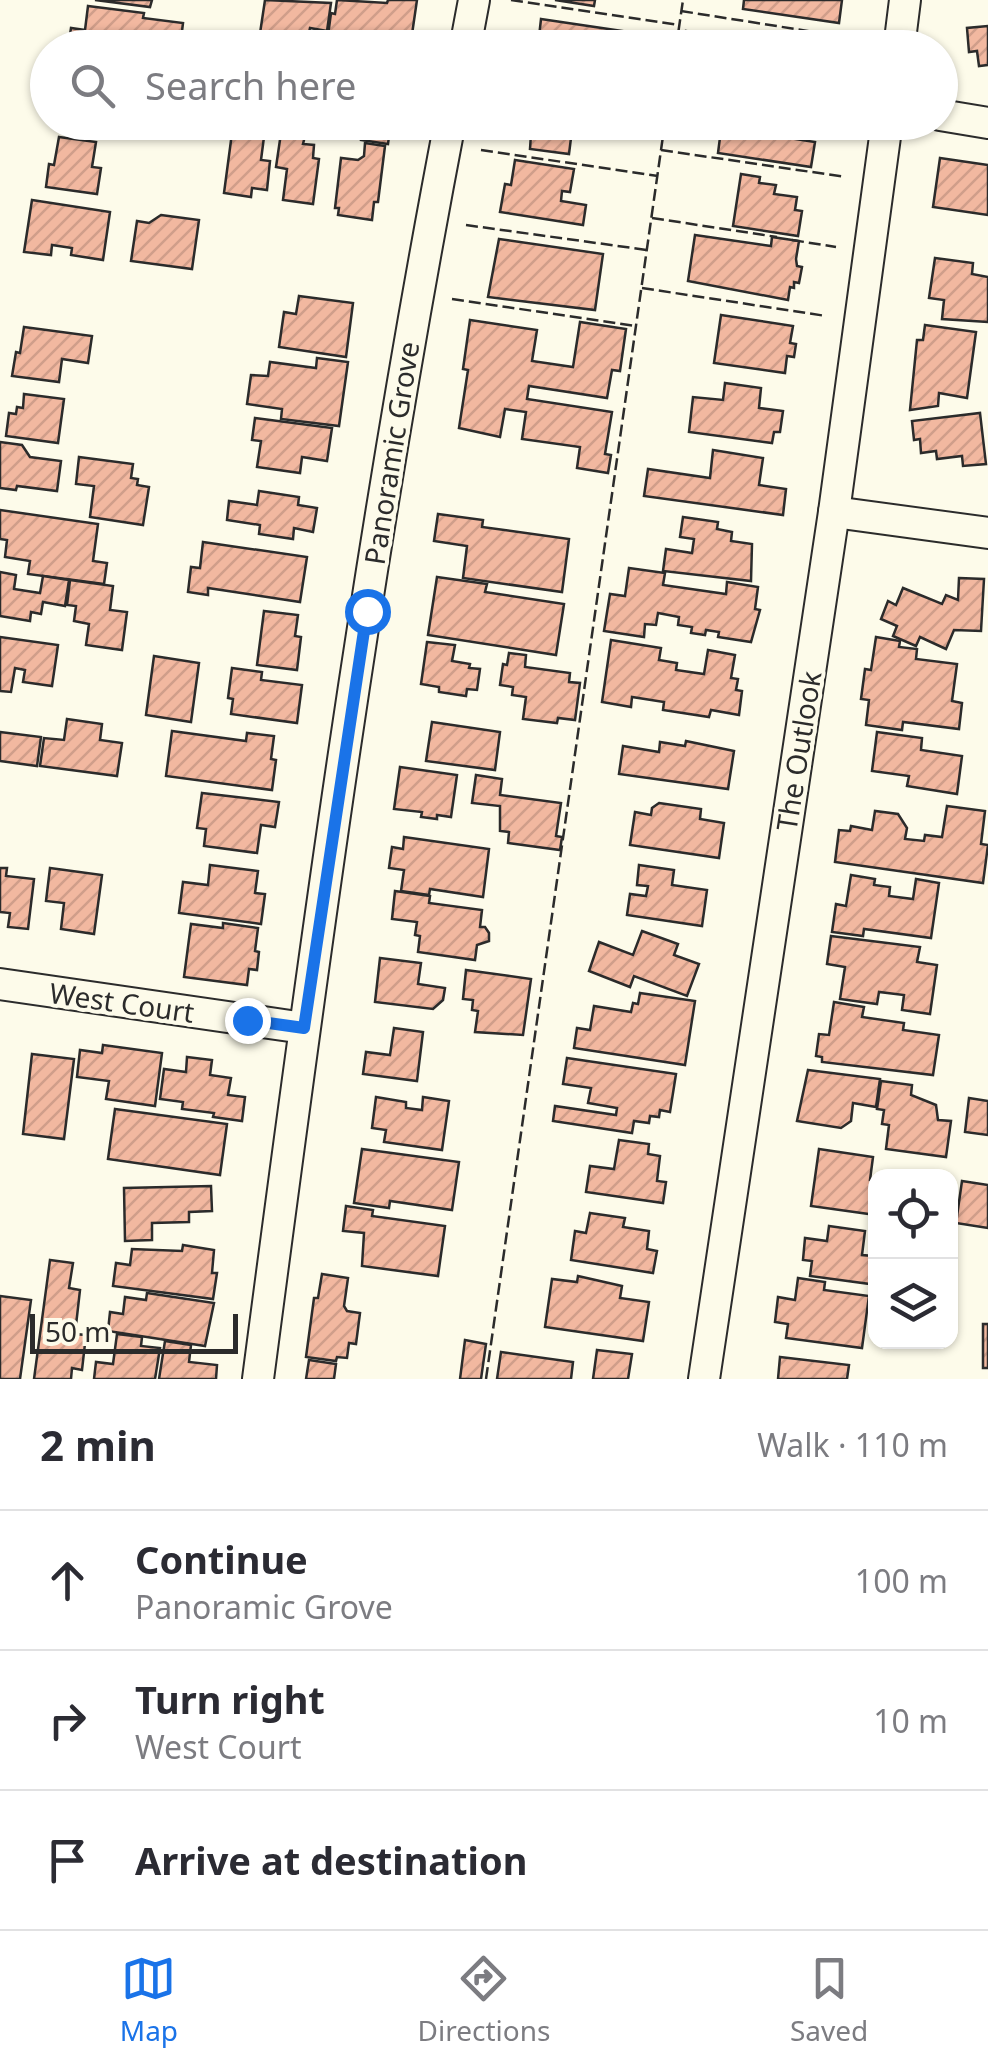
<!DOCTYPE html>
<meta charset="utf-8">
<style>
body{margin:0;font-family:"Noto Sans",sans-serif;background:#f2f2f3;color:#2b2b33}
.controls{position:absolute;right:30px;bottom:30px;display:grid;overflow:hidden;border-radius:20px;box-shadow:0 2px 8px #0004}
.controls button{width:90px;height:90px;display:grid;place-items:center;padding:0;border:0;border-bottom:2px solid #e1e1e2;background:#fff;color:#2b2b33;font:50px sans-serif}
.scale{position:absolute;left:30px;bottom:25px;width:208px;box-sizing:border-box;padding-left:10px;border:5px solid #2b2b2b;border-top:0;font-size:28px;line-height:35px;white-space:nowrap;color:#2b2b2b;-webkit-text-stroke:8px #fdfbea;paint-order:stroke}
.stop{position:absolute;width:30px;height:30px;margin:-22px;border:8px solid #1a73e8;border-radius:50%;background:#fff}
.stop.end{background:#1a73e8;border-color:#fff;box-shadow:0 2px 10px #0008}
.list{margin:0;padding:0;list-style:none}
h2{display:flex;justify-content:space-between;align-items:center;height:130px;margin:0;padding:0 40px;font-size:42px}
h2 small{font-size:32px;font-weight:400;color:#7c7c81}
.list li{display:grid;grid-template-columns:65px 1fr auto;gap:30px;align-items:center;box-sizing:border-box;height:140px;padding:0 40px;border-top:2px solid #e1e1e2}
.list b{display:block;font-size:38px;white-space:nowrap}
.list p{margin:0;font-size:32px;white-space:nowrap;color:#7c7c81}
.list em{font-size:32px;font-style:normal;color:#7c7c81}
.icon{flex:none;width:55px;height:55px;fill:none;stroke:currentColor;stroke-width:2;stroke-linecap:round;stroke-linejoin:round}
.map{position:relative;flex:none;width:988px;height:1379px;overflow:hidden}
.search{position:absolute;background:#fff;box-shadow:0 2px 8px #0004;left:30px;right:30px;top:30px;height:110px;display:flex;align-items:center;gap:25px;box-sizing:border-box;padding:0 35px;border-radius:55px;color:#7c7c81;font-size:38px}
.sheet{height:550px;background:#fff}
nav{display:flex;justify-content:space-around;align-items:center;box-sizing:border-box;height:140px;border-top:2px solid #e1e1e2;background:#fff;font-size:28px;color:#7c7c81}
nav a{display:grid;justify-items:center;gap:5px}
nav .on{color:#1a73e8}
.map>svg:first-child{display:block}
.building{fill:url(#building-hatch);stroke:#2b2b2b;stroke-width:2.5}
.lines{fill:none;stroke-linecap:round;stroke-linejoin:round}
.minor-casing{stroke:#2b2b2b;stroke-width:34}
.minor{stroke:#fdfbea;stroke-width:30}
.fence{stroke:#2b2b2b;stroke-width:2.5;stroke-dasharray:12 5;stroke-linecap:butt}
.route{stroke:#1a73e8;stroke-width:12}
.labels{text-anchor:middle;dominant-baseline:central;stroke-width:8;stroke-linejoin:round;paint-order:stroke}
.street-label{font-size:28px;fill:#2b2b2b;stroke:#fdfbea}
</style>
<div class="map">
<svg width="988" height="1379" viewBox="0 0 988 1379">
<defs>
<pattern id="building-hatch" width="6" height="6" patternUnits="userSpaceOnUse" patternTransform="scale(2.5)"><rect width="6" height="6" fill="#f2b8a0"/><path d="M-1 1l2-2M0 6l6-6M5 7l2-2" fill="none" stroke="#d09e8a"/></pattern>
</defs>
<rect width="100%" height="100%" fill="#fdfbea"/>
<!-- building -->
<g class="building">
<polygon points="95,0 152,0 150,7"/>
<polygon points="265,0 331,3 327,31 310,28 308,37 298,45 259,40"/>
<polygon points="337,0 387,3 388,0 417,0 410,48 361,48 327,43 331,13 335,14"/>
<polygon points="555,0 595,0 594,6"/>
<polygon points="744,0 842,0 839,23 743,9"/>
<polygon points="88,6 144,13 143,18 183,23 180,48 68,48 71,28 85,30"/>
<polygon points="541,19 649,35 656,38 655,48 533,48 534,37 539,37"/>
<polygon points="988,26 988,65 979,66 977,51 969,52 967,28"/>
<polygon points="686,31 711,35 718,48 684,48"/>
<polygon points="767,37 791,40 791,46 799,48 765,48"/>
<polygon points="64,122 125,122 124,134 64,127"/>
<polygon points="331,122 357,122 356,132 330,128"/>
<polygon points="363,122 391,122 388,144 361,140"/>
<polygon points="524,122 573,122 569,154 530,149 531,134 522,133"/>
<polygon points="722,122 751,122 750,132 759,133 760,122 797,122 795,139 815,142 811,167 718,153"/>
<polygon points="232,133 264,137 261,160 270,161 267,190 252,188 251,197 224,193"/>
<polygon points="281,133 305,136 303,144 314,145 313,158 319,159 313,204 283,200 287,169 276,167"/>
<polygon points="59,137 96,142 92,167 101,168 97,194 46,187 49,164 54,165"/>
<polygon points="365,143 385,146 378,202 374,202 372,220 338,215 339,208 335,208 341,158 358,160 364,156"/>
<polygon points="940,158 988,165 988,215 933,207"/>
<polygon points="515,160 574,169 570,192 562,191 561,201 586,205 583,225 500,212 505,184 511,185"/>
<polygon points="741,174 760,177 759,183 776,185 774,194 797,197 795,210 802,211 798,236 733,226"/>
<polygon points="32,200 110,212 103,260 71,255 72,248 52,245 51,255 24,252"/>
<polygon points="161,215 199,220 192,269 131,261 137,221 149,223"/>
<polygon points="695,235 771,246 772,237 799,241 796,259 797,266 802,267 799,283 794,282 794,288 790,287 788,300 688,281"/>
<polygon points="499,239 603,254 595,310 488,297"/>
<polygon points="935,258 973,263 972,274 988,277 988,322 942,319 944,300 929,298"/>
<polygon points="299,296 353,303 346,357 279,347 284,312 296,314"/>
<polygon points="721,315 793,326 790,343 796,344 794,357 787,356 785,373 714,363"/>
<polygon points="470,320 537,330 532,361 573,367 580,322 626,329 620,371 612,370 607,398 529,386 527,399 612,412 605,454 611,455 608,473 577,468 580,447 522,439 526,412 505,409 500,437 459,428 468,370 463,369"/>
<polygon points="925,325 976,332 967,398 939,393 938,406 910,410 917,340 923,340"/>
<polygon points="24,327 92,336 88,363 62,359 59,382 12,376 16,352 20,353"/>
<polygon points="317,358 348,362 339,426 281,419 282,409 247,404 251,375 268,376 270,362 316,368"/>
<polygon points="725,383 761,388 759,408 783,411 780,432 774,432 772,443 689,432 693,397 723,400"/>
<polygon points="24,394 64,399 58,443 6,436 9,413 16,414 17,407 23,408"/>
<polygon points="980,413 986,464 963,466 962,456 937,459 936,451 921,453 920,439 914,440 912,421"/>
<polygon points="255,418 332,428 327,461 302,457 300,473 257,467 261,441 252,440"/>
<polygon points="0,442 22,445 30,457 61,461 57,491 17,486 16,490 0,488"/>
<polygon points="713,450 763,458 759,485 786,489 783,515 644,496 648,469 710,478"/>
<polygon points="79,457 133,464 131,478 138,479 137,485 149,487 143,525 90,517 94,486 76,484"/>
<polygon points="259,491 299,497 298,505 317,508 313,532 294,528 293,539 259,534 260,525 227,520 229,501 257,505"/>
<polygon points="0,510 98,524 93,561 107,563 104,584 28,574 30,561 5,557 7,540 0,539"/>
<polygon points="438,514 483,520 482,527 569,539 562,592 463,578 467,546 434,541"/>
<polygon points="683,517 718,522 717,529 732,532 731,541 752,544 751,581 663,571 666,549 692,553 694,539 680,537"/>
<polygon points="203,542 307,557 300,602 208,588 208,595 188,592 191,567 200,568"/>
<polygon points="629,568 665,573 663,585 726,594 727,582 758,587 755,609 760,610 751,642 718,637 719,632 706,630 705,635 691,633 692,627 678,625 679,617 658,613 656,625 645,624 644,637 604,631 610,594 625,596"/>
<polygon points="0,572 16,575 14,589 40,593 43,576 69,580 65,606 43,602 41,614 31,612 30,621 0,616"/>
<polygon points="437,577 487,584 485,592 564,604 556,655 428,635"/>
<polygon points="959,578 984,579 981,631 954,630 946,649 920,637 916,646 893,636 897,626 881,619 888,601 896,605 903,588 942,604 946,595 958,600"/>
<polygon points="70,580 113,586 110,610 127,612 122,650 86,645 89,624 74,621 76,606 67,605"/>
<polygon points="264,611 298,615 295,636 301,637 297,670 257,665"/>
<polygon points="0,637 58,645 52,686 23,682 25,670 15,668 11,692 0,691"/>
<polygon points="876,637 900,641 899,647 917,649 916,659 957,664 952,701 962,703 959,729 903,722 902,730 866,725 869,700 861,699 865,669 871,670"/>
<polygon points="611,640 661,648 659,660 677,663 676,670 704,674 708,650 735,655 731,678 738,679 736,690 742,691 739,715 711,710 709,717 663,710 664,702 632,697 631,707 602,702"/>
<polygon points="427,642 455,645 452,661 470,664 469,668 480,669 477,690 467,689 466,696 439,692 439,687 421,684"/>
<polygon points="509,653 526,655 525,667 570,673 569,682 580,683 575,720 558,718 557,723 523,719 526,697 512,695 513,687 500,685 503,664 507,665"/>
<polygon points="154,656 199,663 191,722 146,715"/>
<polygon points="232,668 262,672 261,680 302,685 297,723 231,714 233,699 228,698"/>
<polygon points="67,719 102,724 100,740 122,743 117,776 40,766 44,738 64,740"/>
<polygon points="432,722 500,732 495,770 426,761"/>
<polygon points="172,731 246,741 247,733 274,736 271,759 276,760 272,790 166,776"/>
<polygon points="0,732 41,737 37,766 0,761"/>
<polygon points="877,732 922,738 921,750 962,756 957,794 907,786 909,776 872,771"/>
<polygon points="686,741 734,751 728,789 619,774 623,746 659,752 660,742 685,746"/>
<polygon points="400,767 457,775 451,817 437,815 437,819 421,817 422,812 394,809"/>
<polygon points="476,775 502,779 500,795 561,803 556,836 562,837 560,850 508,843 509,832 500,831 500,806 472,803"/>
<polygon points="202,793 279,802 275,827 261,825 257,853 204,846 206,829 197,828"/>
<polygon points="659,803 701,809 700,819 724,823 719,858 630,845 635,812 651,815 652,808"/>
<polygon points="947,806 985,811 981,844 988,845 983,883 835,862 839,830 850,831 851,826 872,830 875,811 898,814 907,828 905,839 924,841 925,835 942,837"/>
<polygon points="404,837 489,849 483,897 430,889 429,895 401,891 404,870 389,868 392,847 403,849"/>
<polygon points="210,865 258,871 255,893 265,894 261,924 179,913 183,882 208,885"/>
<polygon points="639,865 674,870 672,885 707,890 702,926 627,915 630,894 646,896 648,886 637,885"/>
<polygon points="0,868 7,868 6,876 34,879 28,929 8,927 10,913 0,912"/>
<polygon points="50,868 102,875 94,934 61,929 64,903 46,901"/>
<polygon points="851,875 875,879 874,885 890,887 889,896 913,899 916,879 939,883 931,938 864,929 863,936 832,932 836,904 846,906"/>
<polygon points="395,891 430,896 429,903 482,910 480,927 485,927 489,933 489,941 477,945 475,960 418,952 420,936 415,935 417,922 392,919"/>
<polygon points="223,923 258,928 255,951 259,952 257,970 249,969 247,985 184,977 191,924 223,928"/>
<polygon points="642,931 678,944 674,955 699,964 687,996 634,976 630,987 589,971 599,942 633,955"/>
<polygon points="831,936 920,947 917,962 937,965 930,1014 902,1010 904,995 879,992 877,1004 840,999 845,967 827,964"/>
<polygon points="380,958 421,963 418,984 445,988 443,1000 433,1009 375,1002"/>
<polygon points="466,970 531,979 523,1035 475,1032 478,1011 472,1010 473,1000 463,999"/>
<polygon points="640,993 695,1001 685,1065 574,1048 577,1028 590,1030 594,1006 631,1012 633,1003 638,1004"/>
<polygon points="834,1002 864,1007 862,1017 904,1023 903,1030 939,1035 933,1075 822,1062 822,1057 816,1056 819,1034 829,1035"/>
<polygon points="394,1028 423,1032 417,1081 363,1074 366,1052 390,1055"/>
<polygon points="103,1045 162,1053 155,1106 106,1099 109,1081 77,1077 80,1050 102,1053"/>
<polygon points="32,1054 74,1059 64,1139 23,1134"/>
<polygon points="187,1057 212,1060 210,1075 231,1078 228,1095 245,1097 242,1121 213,1117 214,1113 182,1109 183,1102 160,1099 164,1069 186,1072"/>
<polygon points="567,1058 676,1074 670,1112 660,1110 659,1117 650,1116 649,1123 634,1121 632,1133 553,1121 555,1106 616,1115 617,1108 588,1103 591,1088 563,1084"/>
<polygon points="808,1070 880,1079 876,1107 853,1103 851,1121 841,1128 797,1121"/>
<polygon points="881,1081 912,1085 911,1095 936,1105 938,1120 951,1121 946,1157 886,1149 889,1125 882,1124 884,1110 877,1109"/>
<polygon points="376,1097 406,1102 406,1108 422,1110 423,1097 449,1101 442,1150 384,1142 386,1130 372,1128"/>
<polygon points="969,1098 988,1101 988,1135 965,1132"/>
<polygon points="115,1109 227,1124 220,1175 108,1159"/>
<polygon points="619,1140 649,1144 648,1154 660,1156 657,1181 666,1182 663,1203 586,1192 590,1166 614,1169"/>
<polygon points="362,1149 459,1162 452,1210 390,1201 389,1208 354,1203"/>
<polygon points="819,1149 873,1157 870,1180 876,1180 876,1215 811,1206"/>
<polygon points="962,1181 988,1185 988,1228 956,1223"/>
<polygon points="211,1186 212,1211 189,1212 189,1222 152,1223 152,1240 125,1241 124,1188"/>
<polygon points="346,1206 373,1210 372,1216 445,1226 438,1276 362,1266 364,1233 343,1231"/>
<polygon points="590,1213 625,1218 623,1227 649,1231 647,1249 657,1251 653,1273 571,1260 575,1231 586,1233"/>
<polygon points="829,1226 865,1231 862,1255 873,1256 870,1284 810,1276 812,1261 803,1260 805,1238 827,1241"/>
<polygon points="183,1245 214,1250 212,1273 217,1273 213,1299 113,1286 116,1263 130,1265 132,1249 182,1251"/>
<polygon points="50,1260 73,1263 69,1288 80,1290 75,1334 86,1335 82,1370 72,1368 71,1379 34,1379"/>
<polygon points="322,1274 348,1278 344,1306 347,1311 360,1313 356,1344 349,1343 347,1358 337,1357 336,1361 306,1357 314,1298 318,1298"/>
<polygon points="578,1276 622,1286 620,1298 649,1302 643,1341 545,1327 552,1279 577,1282"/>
<polygon points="798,1278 825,1282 824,1290 869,1296 862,1348 786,1338 788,1324 775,1322 778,1297 795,1300"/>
<polygon points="147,1293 214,1303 205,1346 108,1331 110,1312 123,1314 125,1297 146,1300"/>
<polygon points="0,1296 31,1300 20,1379 0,1379"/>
<rect x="983" y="1324" width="5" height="44"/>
<polygon points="117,1334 142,1337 141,1346 160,1348 155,1379 94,1379 96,1362 113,1364"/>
<polygon points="465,1340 486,1344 481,1379 460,1379"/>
<polygon points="165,1341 191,1345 189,1362 217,1365 216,1379 159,1379"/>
<polygon points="597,1350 632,1354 628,1379 593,1379"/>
<polygon points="501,1352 573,1362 571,1379 497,1379"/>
<polygon points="780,1357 849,1365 847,1379 778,1379"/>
<polygon points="309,1360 336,1364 334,1379 306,1379"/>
</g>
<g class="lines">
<!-- minor casing -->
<g class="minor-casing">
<g id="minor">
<polyline points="465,48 474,0"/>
<polyline points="899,48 905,0"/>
<polyline points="940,115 988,123"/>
<polyline points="834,512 988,533"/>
<polyline points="0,984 304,1028"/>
<path d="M258,1379C313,959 370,538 450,122"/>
<polyline points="704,1379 834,512 887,122"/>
</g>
</g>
<!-- minor -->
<use href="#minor" class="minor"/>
<!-- fence -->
<g class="fence">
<polyline points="511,0 679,25"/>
<polyline points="681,11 865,40"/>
<polyline points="676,48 683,0"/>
<polyline points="481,150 658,176"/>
<polyline points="661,150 846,177"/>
<polyline points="652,218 777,237"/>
<polyline points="466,225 647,250"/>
<polyline points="792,240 836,247"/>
<polyline points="642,288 826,316"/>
<polyline points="452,299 636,326"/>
<polyline points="486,1379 665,122"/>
</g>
</g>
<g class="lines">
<!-- route -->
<polyline class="route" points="247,1020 304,1028 367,611"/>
</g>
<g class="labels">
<!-- street labels -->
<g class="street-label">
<text transform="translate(391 453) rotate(-81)">Panoramic Grove</text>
<text transform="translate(798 751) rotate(-81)">The Outlook</text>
<text transform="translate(122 1002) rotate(8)">West Court</text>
</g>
</g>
</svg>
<div class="controls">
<button><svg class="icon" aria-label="locate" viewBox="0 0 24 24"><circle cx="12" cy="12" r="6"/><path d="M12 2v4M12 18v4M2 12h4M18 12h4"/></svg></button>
<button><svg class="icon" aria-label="layers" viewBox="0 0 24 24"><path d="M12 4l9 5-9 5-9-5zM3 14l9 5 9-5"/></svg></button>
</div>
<div class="scale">50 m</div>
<div class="stop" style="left:367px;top:611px"></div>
<div class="stop end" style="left:247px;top:1020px"></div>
<div class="search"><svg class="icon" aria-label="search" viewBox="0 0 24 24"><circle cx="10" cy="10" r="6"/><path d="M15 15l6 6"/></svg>Search here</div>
</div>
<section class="sheet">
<h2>2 min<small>Walk · 110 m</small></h2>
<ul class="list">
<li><svg class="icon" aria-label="ahead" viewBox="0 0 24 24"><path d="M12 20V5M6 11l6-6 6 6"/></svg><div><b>Continue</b><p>Panoramic Grove</p></div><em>100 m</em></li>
<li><svg class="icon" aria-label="right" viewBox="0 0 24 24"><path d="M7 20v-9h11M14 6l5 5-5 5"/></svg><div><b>Turn right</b><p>West Court</p></div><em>10 m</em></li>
<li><svg class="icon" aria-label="arrive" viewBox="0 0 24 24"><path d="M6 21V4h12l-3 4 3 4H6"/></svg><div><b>Arrive at destination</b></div></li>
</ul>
</section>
<nav>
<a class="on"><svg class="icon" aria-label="map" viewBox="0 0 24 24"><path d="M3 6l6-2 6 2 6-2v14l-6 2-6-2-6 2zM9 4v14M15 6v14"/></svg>Map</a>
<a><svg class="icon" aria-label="directions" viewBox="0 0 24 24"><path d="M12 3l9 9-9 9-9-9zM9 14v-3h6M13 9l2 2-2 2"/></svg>Directions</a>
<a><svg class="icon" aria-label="saved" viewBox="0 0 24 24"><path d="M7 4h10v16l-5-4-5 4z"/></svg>Saved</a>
</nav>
